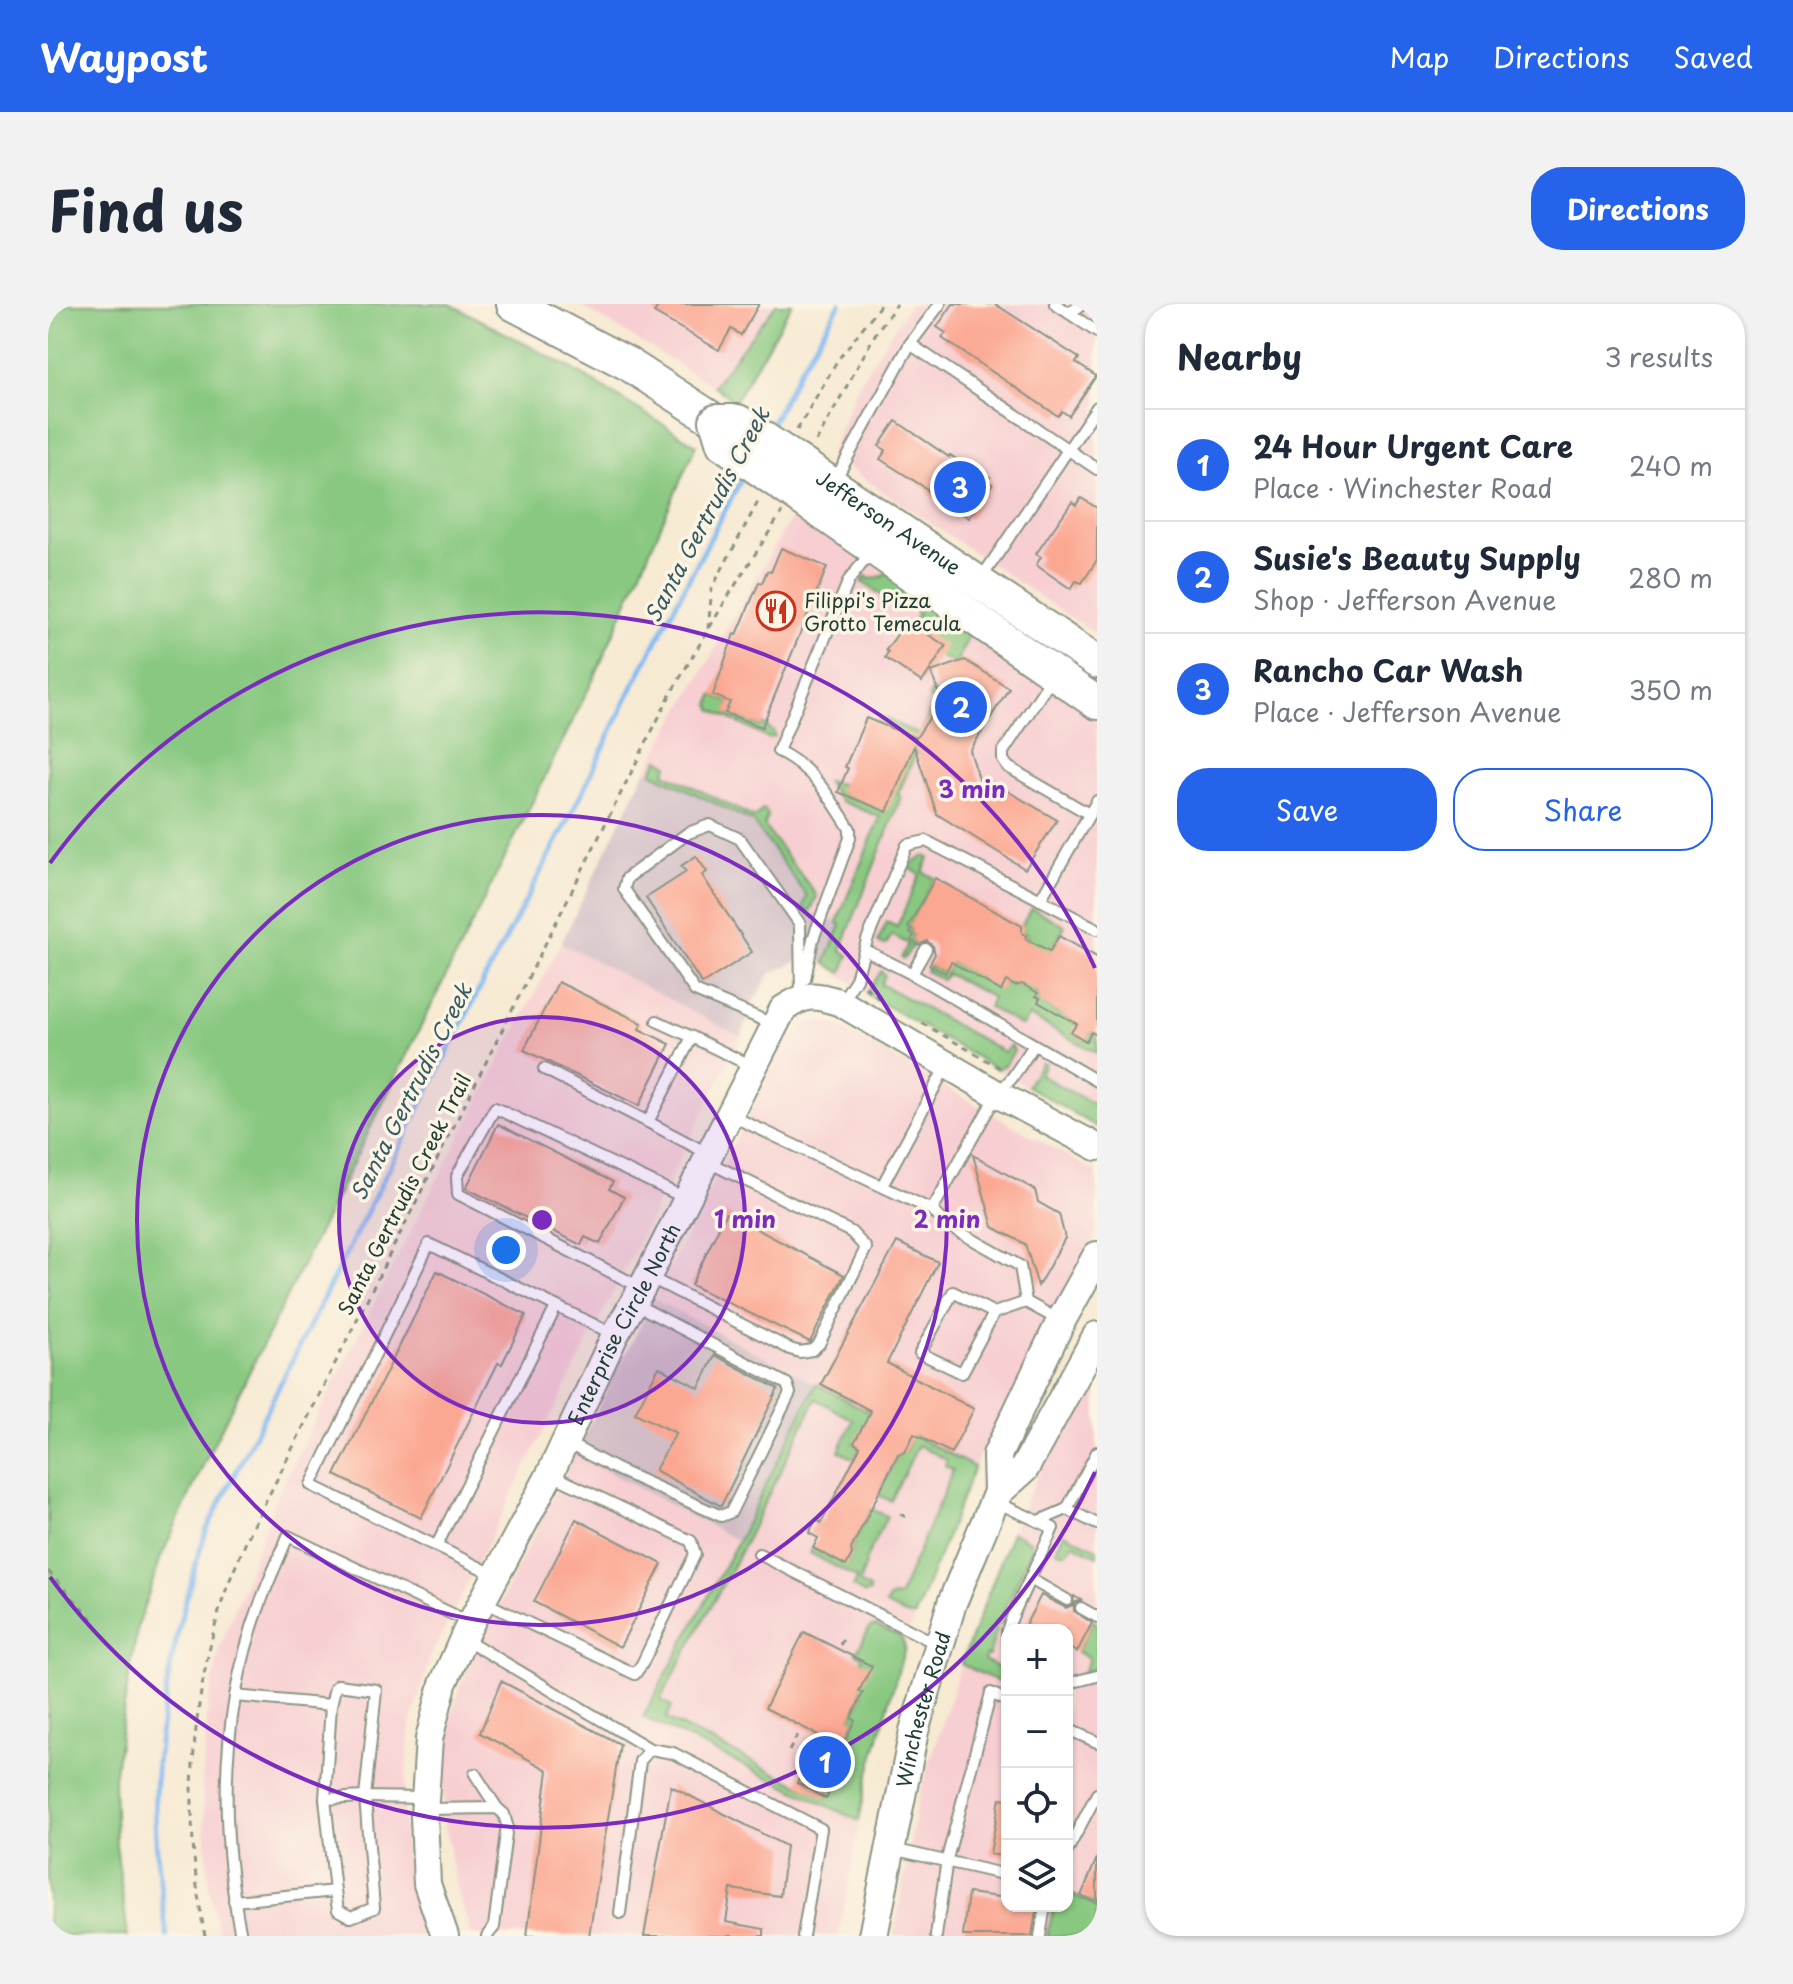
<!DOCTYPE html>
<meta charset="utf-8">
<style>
body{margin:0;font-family:"Playpen Sans",sans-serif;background:#f2f2f3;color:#1f2937}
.controls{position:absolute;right:24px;bottom:24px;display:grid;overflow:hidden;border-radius:16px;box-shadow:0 2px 6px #0004}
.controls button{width:72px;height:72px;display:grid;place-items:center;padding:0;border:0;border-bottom:2px solid #e0e1e3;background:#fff;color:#1f2937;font:40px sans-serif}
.you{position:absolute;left:458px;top:946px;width:28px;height:28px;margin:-20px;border:6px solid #fff;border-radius:50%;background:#1a73e8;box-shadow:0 0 0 12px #1a73e833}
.badge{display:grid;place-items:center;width:52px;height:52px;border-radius:50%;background:#2563eb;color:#fff;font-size:26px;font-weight:700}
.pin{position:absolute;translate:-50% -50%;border:4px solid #fff;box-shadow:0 2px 8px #0006}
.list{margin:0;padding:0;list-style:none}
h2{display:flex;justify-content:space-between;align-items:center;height:104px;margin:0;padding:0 32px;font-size:34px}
h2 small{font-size:26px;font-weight:400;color:#747a83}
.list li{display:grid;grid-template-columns:52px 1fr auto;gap:24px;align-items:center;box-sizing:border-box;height:112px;padding:0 32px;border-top:2px solid #e0e1e3}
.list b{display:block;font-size:30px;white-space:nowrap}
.list p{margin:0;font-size:26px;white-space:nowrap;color:#747a83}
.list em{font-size:26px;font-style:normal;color:#747a83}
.actions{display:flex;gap:16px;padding:24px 32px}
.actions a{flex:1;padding:18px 0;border:2px solid #2563eb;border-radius:32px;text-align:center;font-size:28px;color:#2563eb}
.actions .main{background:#2563eb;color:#fff}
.icon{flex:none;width:44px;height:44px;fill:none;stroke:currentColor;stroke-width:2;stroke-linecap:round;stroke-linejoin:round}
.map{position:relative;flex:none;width:1049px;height:1632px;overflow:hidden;border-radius:32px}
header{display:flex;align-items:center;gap:48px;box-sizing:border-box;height:112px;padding:0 40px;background:#2563eb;color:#fff}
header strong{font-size:38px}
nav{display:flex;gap:44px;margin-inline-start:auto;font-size:28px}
.intro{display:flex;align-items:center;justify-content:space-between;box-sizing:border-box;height:192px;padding:0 48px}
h1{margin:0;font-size:56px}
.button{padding:20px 36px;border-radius:32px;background:#2563eb;color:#fff;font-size:28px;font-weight:700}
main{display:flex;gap:48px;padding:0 48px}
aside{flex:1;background:#fff;border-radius:32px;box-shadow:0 2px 6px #0004}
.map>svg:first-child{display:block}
.built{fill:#f7cfd2}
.industrial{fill:#d2bdc6}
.green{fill:#88c880;stroke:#54825a;stroke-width:2}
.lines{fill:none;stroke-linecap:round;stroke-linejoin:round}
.stream{stroke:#80b9f1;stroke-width:5}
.building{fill:#fba893}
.service-casing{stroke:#8b9484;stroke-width:14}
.tertiary-casing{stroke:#8b9484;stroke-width:30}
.secondary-casing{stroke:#8b9484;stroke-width:32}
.primary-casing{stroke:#8b9484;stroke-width:36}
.path{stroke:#8b9484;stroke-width:3;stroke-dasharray:6 6;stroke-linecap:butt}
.service{stroke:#fff;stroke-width:10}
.tertiary{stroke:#fff;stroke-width:26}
.secondary{stroke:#fff;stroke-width:28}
.primary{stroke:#fff;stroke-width:32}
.primary-bridge-casing{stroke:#8b9484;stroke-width:36;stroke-linecap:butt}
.primary-bridge{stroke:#fff;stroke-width:32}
.ring{fill:none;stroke:#7b2cbf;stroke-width:4}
.labels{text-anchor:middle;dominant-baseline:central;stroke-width:7;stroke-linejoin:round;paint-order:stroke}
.street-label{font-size:20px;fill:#1f3d34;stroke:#fcf5e5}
.poi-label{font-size:20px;fill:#1f3d34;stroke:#fcf5e5;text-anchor:start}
.water-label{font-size:22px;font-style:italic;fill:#375c63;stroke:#fcf5e5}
.centre{fill:#7b2cbf;stroke:#fcf5e5;stroke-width:4}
.ring-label{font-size:24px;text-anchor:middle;font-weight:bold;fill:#7b2cbf;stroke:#fcf5e5;stroke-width:7;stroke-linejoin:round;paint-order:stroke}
</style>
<header>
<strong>Waypost</strong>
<nav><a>Map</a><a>Directions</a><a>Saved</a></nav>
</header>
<div class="intro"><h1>Find us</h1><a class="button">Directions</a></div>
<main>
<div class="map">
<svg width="1049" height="1632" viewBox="0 0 1049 1632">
<rect width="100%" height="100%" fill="#fcf5e5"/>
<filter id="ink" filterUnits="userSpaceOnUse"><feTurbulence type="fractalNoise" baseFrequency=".0125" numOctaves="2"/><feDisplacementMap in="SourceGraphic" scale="16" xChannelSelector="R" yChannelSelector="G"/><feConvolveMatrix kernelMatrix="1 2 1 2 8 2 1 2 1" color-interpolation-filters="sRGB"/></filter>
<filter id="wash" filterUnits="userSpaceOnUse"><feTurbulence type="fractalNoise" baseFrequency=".006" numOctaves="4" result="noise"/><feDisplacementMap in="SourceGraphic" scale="32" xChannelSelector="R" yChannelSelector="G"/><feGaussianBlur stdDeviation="1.8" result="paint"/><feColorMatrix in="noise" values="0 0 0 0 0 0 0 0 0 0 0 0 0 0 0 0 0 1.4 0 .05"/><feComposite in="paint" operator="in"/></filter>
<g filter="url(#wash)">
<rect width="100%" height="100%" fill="#f7ead3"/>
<!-- built -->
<g class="built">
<polygon points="530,0 728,0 665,82"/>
<polygon points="862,0 1049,0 1049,331 781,151 812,76"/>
<polygon points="747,207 1049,410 1049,823 823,693 777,659 793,620 760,607 705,518 598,466"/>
<polygon points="513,639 693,733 382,1354 362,1425 355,1506 358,1552 364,1592 375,1632 171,1632 161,1584 154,1479 160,1400 173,1341 228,1194 375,903"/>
<polygon points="774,717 788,721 1049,869 1049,929 926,1163 863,1323 820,1472 791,1632 424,1632 409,1587 397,1520 395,1480 404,1411 413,1379 435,1333 526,1150 690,1237 768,1080 606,995 739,736 760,718"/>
<polygon points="1049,1060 1049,1601 1019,1589 1019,1326 959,1326 959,1602 1006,1602 999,1632 846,1632 870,1496 913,1360 967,1219 1018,1114"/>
</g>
<!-- industrial -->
<g class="industrial">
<polygon points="598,466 705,518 759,592 760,607 793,620 777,659 762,655 749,657 722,670 706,697 693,733 513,639"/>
<polygon points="606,995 768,1080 690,1237 526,1150"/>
</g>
<!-- green -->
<g class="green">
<polygon points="0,0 402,0 525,65 648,141 547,372 158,1155 113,1253 90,1321 78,1390 66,1474 68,1541 80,1632 0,1632"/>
<polygon points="728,0 744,0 687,97 665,82"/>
<polygon points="839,268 923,326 908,360 891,352 863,320 870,309 843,291 840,295 814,278 818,272 822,275 835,272"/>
<polygon points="883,387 893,392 850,490 853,493 793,646 801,651 794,669 777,659 793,621 789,618 832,513 792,497 778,477 793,480 791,488 839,507 829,419 832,412 872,431 886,397 881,395"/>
<polygon points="665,391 682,398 678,409 713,423 715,420 726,428 727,433 720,434 665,406 662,401"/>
<polygon points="611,455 620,461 617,469 707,514 715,505 720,510 716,522 769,592 762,608 755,604 759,592 705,518 603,468"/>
<polygon points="876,552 881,554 875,568 887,574 860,623 864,625 862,629 866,631 863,636 867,638 856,655 853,654 860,640 844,631 838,641 832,640 830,637 839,618 849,623 872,570 861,564 860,562"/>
<polygon points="984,604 1017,622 1000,651 979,639 979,632 972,624"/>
<polygon points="903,658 953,686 958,677 968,682 983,677 988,684 988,692 992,694 990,698 1029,720 1024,729 1038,737 1043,728 1049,731 1049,749 981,712 974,722 940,703 944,693 899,670 894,676 878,667 881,661 897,669"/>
<polygon points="833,667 837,671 833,680 956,748 963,741 966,747 957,761 949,765 823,693 819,689"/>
<polygon points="993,759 997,759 992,771 1049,802 1049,823 979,782"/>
<polygon points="768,1080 926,1163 867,1312 860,1312 838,1301 841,1294 851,1293 905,1166 897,1162 899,1156 870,1141 843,1197 830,1191 850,1150 857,1148 862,1137 806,1139 812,1143 806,1155 791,1147 805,1116 768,1095 689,1254 612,1396 624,1402 618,1415 778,1494 799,1446 794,1443 807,1417 803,1414 815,1390 811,1387 814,1352 808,1349 822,1323 829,1322 853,1333 857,1343 820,1472 811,1517 595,1413 690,1237"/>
<polygon points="823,1205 839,1212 817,1257 818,1261 811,1279 821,1285 822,1288 817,1290 805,1283 809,1274 762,1249 765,1244 798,1261 804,1250 803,1245"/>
<polygon points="964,1228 982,1237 984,1244 949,1323 941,1352 938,1351 936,1356 959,1368 959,1382 913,1360"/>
<polygon points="1016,1229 1049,1245 1049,1252 1026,1240 1018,1249 1010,1247 1008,1245"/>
<polygon points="1045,1317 1049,1319 1049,1364 1035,1369 1041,1354 1029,1348"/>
<polygon points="1019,1589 1049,1601 1049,1632 999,1632 1006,1602 1019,1602"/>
</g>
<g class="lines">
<!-- stream -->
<g class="stream">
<polyline points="721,124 753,63 792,0"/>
<path d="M119,1632C113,1585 106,1539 107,1491C111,1401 130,1313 158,1227L434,680L533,491L585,382L697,168"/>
</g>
</g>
<g id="blocks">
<!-- building -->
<g class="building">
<polygon points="611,0 711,0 693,31 683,25 671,46 606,9"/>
<polygon points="905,0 947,0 1031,54 1028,59 1048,72 1021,112 1014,107 1010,112 894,34 898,29 889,23"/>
<polygon points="848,117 901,153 902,151 928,168 929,165 942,173 939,177 944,180 921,214 908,205 907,208 882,191 879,185 832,155 838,146 831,142"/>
<polygon points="1033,194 1049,204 1049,256 1034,279 1028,277 1023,285 988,261 993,253 988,250 1024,198 1028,201"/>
<polygon points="733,244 779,263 714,423 677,409 682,398 665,391 686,330 689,331 711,278 714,279 719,267 723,268"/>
<polygon points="859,317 898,342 874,378 837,354 840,348 838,346"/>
<polygon points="917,356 961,384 922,447 932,478 939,475 1009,516 977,565 889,510 866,442 839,508 790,488 800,464 797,463 818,414 868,434 893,396 883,368"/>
<polygon points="648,552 659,568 654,571 704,648 654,680 598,594 638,568 633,562"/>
<polygon points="887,574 974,622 974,629 979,632 977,635 1002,647 1011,632 1049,653 1049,731 1043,728 1038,737 1023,728 1029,720 990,698 992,694 988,692 990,689 974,680 967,682 958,677 953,687 903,658 897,669 881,661 887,650 885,642 879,637 871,641 863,636 866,631 862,629 864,625 860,623"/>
<polygon points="510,678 594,719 591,725 622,740 591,802 476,746"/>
<polygon points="450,820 565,878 561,885 576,893 552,940 537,933 533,941 418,884"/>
<polygon points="925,851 987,886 990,898 1011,910 1017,934 990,982 977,940 945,923"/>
<polygon points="678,909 796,971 762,1038 643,981"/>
<polygon points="849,938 890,958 839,1059 926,1105 903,1149 866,1130 857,1148 850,1150 803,1245 804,1250 798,1262 765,1244 770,1234 761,1229 768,1215 773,1219 812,1143 806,1139 823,1107 773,1080"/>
<polygon points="389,967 478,1011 454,1060 450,1059 373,1214 287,1171"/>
<polygon points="667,1051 730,1085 673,1202 607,1166 628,1129 587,1109 611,1063 651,1084"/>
<polygon points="528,1215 614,1260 572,1343 486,1298"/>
<polygon points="993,1291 1018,1304 1025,1301 1026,1292 1033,1296 1026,1299 1026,1307 1044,1319 1029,1348 1019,1343 1019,1326 985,1326 977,1322"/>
<polygon points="756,1328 824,1362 811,1387 815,1389 803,1414 807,1416 794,1443 799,1445 789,1465 793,1467 778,1495 749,1479 774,1433 717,1404"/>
<polygon points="453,1377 572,1440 541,1632 479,1632 500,1466 432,1429"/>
<polygon points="623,1482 738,1542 732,1592 683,1585 678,1618 716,1625 716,1632 596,1632"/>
<polygon points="952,1494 959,1495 959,1553 942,1550"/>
<polygon points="1049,1554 1049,1599 1033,1592"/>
<polygon points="920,1589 959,1594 959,1602 989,1602 984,1632 915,1632"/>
</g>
</g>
</g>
<g filter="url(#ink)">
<use href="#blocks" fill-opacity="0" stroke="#8b9484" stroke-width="2"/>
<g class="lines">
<!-- service casing -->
<g class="service-casing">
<g id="service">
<polyline points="1007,0 1021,9"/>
<polyline points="1035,0 1021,9 1049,28"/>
<polyline points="862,40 1049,165"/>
<polyline points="786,178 862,40 892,0"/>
<polyline points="932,276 1049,103"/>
<polyline points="1005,372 955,448 955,456 960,463 1041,510"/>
<polyline points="992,596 1049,497"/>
<polyline points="817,646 864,670 1049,777"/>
<polyline points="864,670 878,645"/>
<path d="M757,675L765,635L802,534V525C783,494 764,463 730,447L801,276L824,247"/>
<polyline points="794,697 808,675 819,636 859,541 878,537 1049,625"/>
<polyline points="609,717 644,733"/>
<polyline points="725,720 647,687 576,585 579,574 640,529 662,521 692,535 752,620 753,693"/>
<polyline points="496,765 600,818"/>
<polyline points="684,812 884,906 899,921 972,962 978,998"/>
<polyline points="659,849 600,818 644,733 703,762"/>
<polyline points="834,882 898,762"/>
<polyline points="884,906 949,790 964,774 986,741"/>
<polyline points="601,973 742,1045 752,1048 764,1046 771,1040 818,944 803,928 658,857"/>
<polyline points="592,983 410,890 409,872 447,804 637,894"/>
<polyline points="946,1009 914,1069 872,1049 905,988 946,1009 978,998 1011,1016"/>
<polyline points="519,1139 568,1165 673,1212 683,1208 742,1089 739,1080 587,1000"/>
<polyline points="948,1198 1005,1224 965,1311 959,1326 959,1335"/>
<polyline points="1019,1205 1049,1220"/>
<polyline points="991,1217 1019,1205 1049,1148"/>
<polyline points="389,1241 508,1003"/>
<polyline points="711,1250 889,1340"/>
<polyline points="447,1271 263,1181 381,940 565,1030"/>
<polyline points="982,1275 1019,1296"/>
<polyline points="436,1298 587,1370 594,1360 647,1250 643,1237 502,1170"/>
<polyline points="1033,1304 1049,1313"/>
<polyline points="417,1335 602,1445"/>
<polyline points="1029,1377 1049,1372"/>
<polyline points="187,1392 283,1401 287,1384 290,1381 328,1386 317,1493 375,1494"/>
<polyline points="283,1401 277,1495 287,1587"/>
<polyline points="1019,1425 1049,1438"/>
<polyline points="427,1470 449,1504"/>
<polyline points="378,1505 449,1504 456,1510 459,1521 446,1623 439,1632"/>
<polyline points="844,1545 959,1571"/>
<polyline points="1019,1547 1049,1490"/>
<polyline points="186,1597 287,1587 290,1606 303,1613 326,1604 317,1493 277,1495"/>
<polyline points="572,1609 592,1457 602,1445 625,1449 773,1525 755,1632"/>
<path d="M193,1632C171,1521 172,1408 212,1300C220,1277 231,1255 240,1232L421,1318"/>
<polyline points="888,1632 899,1555 943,1389 959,1397"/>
<polyline points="992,1632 997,1602"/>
</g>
</g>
<!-- tertiary casing -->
<g class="tertiary-casing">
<g id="tertiary">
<path id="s1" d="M397,1632L379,1580L376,1512L381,1435L395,1380L418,1328L502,1170L567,1031L594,984L735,705C759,689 766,690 793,699L949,790L1049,843"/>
</g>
</g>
<!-- secondary casing -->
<g class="secondary-casing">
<g id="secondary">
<polyline points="950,1188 949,1151 1013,1017 1049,952"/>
<path id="s2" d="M825,1632L866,1427L904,1299L950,1188L976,1165L1049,1032"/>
</g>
</g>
<!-- primary casing -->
<g class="primary-casing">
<g id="primary">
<polyline points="465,0 580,60 668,117"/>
<path id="s3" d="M751,158L1049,358"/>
<polyline points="738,184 1049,399"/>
</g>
</g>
<!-- path -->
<g class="path">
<polyline points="749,126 789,57 833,0"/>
<polyline points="768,138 829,27 849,0"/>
<polyline points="660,325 664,284 711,196"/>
<polyline points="817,683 833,696"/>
<polyline points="874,719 954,765"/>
<polyline points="852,1210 860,1214"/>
<polyline points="0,1267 45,1316"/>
<polyline points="792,1341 795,1336"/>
<polyline points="741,1447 751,1428"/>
<path d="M157,1632C135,1521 141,1409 173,1301C180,1278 191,1255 200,1233L623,389L679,294L734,208"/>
</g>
<!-- service -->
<use href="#service" class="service"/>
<!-- tertiary -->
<use href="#tertiary" class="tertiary"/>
<!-- secondary -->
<use href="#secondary" class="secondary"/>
<!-- primary -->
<use href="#primary" class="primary"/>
<!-- primary-bridge casing -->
<g class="primary-bridge-casing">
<polyline id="primary-bridge" points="738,184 675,140 668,117 690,117 751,158"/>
</g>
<!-- primary-bridge -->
<use href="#primary-bridge" class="primary-bridge"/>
</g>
</g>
<!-- distance rings -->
<circle cx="494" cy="916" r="203" fill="#7b2cbf" fill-opacity=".12"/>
<g class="ring">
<circle cx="494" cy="916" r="203"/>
<circle cx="494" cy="916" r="405"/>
<path d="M1047 1168A608 608 0 0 1 2 1273M2 559A608 608 0 0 1 1047 664"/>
</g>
<!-- icons -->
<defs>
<g id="restaurant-ring" transform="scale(2)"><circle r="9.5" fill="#fcf5e5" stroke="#c8321e" stroke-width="1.5"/><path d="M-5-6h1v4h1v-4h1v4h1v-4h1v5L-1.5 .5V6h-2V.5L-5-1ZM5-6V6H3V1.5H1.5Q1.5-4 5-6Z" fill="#c8321e"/></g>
</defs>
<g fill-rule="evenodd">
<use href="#restaurant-ring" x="728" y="307"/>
</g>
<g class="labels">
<!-- street labels -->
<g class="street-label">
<text stroke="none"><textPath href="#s3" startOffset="108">Jefferson Avenue</textPath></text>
<text transform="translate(356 890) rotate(-63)">Santa Gertrudis Creek Trail</text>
<text stroke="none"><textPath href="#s1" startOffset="660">Enterprise Circle North</textPath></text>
<text stroke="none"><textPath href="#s2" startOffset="232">Winchester Road</textPath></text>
</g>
<!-- poi labels -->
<g class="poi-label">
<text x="756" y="296">Filippi's Pizza<tspan x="756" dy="23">Grotto Temecula</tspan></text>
</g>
<!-- water labels -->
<g class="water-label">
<text transform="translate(658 210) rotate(-62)">Santa Gertrudis Creek</text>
<text transform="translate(362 787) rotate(-63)">Santa Gertrudis Creek</text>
</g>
</g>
<circle cx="494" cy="916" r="12" class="centre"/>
<g class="ring-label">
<text x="924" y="494">3 min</text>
<text x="697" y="924">1 min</text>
<text x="899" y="924">2 min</text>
</g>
</svg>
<div class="controls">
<button>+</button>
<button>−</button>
<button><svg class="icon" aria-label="locate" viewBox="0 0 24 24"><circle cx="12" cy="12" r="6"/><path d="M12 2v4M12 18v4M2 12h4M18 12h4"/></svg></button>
<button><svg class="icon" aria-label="layers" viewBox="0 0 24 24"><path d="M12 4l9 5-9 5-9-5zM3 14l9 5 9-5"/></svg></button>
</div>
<div class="you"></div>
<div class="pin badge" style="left:777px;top:1458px">1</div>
<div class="pin badge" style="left:913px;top:403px">2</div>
<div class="pin badge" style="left:912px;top:183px">3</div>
</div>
<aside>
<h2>Nearby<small>3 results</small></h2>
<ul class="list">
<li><span class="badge">1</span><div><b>24 Hour Urgent Care</b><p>Place · Winchester Road</p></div><em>240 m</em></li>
<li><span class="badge">2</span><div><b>Susie's Beauty Supply</b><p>Shop · Jefferson Avenue</p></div><em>280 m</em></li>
<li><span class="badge">3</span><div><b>Rancho Car Wash</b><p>Place · Jefferson Avenue</p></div><em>350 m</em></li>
</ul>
<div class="actions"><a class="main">Save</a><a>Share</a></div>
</aside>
</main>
